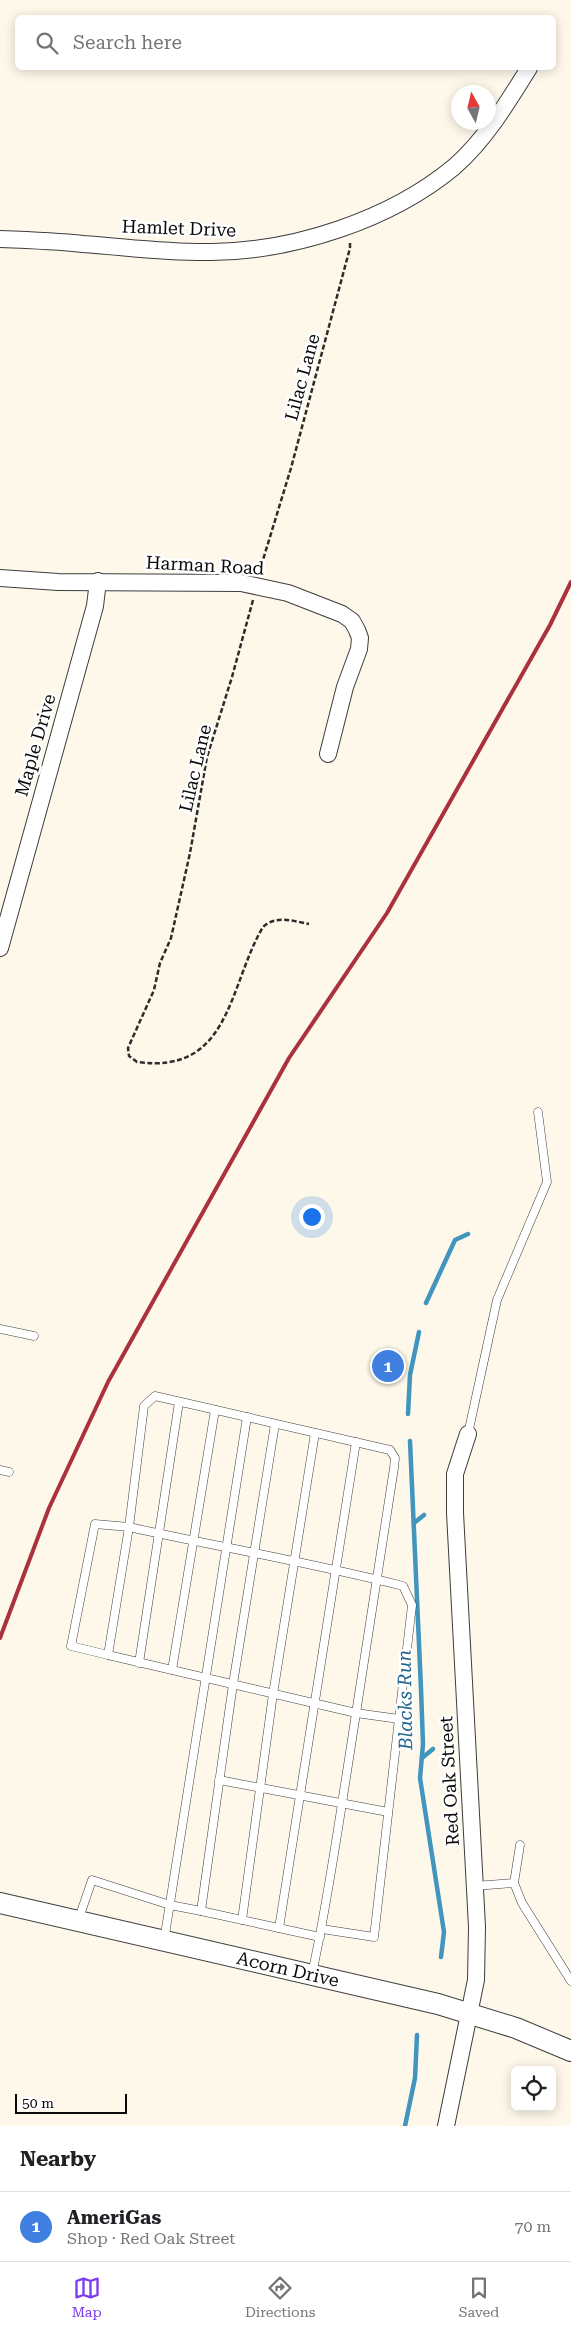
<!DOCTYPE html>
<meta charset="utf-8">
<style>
body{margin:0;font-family:"Roboto Serif",serif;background:#f2f2f2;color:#202124}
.controls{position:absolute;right:15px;bottom:15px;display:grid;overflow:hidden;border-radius:8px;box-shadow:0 2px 12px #0003}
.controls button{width:45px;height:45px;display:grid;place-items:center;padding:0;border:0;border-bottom:1px solid #e0e0e0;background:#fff;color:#202124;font:25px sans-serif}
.compass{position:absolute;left:451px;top:85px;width:45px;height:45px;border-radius:50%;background:#fff;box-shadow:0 2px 12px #0003;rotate:352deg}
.scale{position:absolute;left:15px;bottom:12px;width:112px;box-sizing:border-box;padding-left:5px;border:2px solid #0a0a0a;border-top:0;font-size:14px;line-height:18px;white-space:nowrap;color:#0a0a0a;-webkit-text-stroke:4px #fff;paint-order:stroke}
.you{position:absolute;left:311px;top:1216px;width:18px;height:18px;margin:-12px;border:4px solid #fff;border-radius:50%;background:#1a73e8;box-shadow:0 0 0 8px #1a73e833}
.badge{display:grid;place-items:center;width:32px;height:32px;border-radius:50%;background:#7c3aed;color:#fff;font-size:16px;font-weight:700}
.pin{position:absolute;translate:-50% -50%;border:2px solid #fff;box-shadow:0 1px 5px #0006}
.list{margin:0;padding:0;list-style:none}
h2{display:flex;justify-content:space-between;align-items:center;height:65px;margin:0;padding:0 20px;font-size:21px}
h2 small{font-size:16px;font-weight:400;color:#757577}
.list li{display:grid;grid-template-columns:32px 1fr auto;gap:15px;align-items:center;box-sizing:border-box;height:70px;padding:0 20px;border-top:1px solid #e0e0e0}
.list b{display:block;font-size:19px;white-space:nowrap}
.list p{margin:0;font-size:16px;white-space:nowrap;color:#757577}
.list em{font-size:16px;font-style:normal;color:#757577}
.icon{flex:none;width:28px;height:28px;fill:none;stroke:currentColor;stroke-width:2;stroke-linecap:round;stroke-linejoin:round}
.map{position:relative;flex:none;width:571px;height:2126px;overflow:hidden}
.search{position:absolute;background:#fff;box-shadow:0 2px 12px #0003;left:15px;right:15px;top:15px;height:55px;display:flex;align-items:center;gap:12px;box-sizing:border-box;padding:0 18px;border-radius:8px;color:#757577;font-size:19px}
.sheet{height:135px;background:#fff}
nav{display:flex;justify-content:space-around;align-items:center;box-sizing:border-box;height:70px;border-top:1px solid #e0e0e0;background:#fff;font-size:14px;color:#757577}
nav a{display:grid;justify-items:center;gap:2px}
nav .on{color:#7c3aed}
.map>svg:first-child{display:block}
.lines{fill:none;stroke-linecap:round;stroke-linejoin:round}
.stream{stroke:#4195bf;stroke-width:4.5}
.service-casing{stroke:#3d3d3d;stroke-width:9}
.minor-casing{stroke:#3d3d3d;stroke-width:18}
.tertiary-casing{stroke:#3d3d3d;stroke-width:22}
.path{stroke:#2c2c2c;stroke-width:2.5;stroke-dasharray:5 2.5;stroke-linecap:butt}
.service{stroke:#fff;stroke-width:8}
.minor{stroke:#fff;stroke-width:16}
.tertiary{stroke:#fff;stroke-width:20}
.rail{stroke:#ab313e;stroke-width:4}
.labels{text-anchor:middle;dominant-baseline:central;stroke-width:5;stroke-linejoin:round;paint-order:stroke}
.street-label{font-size:18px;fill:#0a0a0a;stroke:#fff}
.water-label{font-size:19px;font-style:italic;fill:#21658e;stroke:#fff}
</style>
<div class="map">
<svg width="571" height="2126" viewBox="0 0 571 2126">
<rect width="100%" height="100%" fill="#fdf8e9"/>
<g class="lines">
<!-- stream -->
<g class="stream">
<polyline points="426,1303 455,1240 468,1234"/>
<polyline points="408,1414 410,1375 419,1332"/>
<polyline points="410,1441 421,1689 423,1744 420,1778 444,1932 441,1957"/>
<polyline points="414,1523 424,1515"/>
<polyline points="422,1758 433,1749"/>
<polyline points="405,2126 415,2078 417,2035"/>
</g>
<!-- service casing -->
<g class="service-casing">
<g id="service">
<polyline points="0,1329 34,1336"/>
<polyline points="468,1434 497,1300 547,1182 538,1112"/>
<polyline points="0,1470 9,1472"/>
<polyline points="108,1655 356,1713 399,1719"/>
<polyline points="139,1663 179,1402"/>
<polyline points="172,1670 215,1410"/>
<polyline points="219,1780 388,1812"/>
<polyline points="520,1845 514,1883 522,1903 571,1981"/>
<polyline points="475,1886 514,1883"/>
<polyline points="201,1911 320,1937"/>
<polyline points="242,1920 273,1694 315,1433"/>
<polyline points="78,1921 92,1880 170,1905 201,1911 233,1684 275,1424"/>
<polyline points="279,1928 356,1442"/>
<polyline points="164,1941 247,1417"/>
<path d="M312,1974C327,1905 337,1835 348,1765C363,1666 378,1567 394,1468L395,1458L390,1450L155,1396L144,1406L129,1527L108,1655L71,1646L95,1524L129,1527C220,1547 312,1563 403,1586L412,1605L374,1937L322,1929"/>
</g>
</g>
<!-- minor casing -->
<g class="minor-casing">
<g id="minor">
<path d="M0,239C28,240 56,241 83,244C126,247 169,253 212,252C294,251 390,220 454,167C485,140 508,102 529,68"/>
<polyline points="0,578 58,582 241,583 288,593 342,614 352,621 357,630 360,638 359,649 345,687 328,754"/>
<polyline points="0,948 95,606 98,581"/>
<polyline points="446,2126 476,1980 477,1927 455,1513 455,1474 468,1434"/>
</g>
</g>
<!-- tertiary casing -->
<g class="tertiary-casing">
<polyline id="tertiary" points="0,1903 438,2004 516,2028 571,2051"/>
</g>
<!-- path -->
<g class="path">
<polyline points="259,573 291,468 350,248 350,241"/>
<path d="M253,600L232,677L207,757L190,853L171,938L160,963L154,990L128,1048L129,1056L137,1062C231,1075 228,986 263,927C275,915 294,921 309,924"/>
</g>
<!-- service -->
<use href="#service" class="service"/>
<!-- minor -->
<use href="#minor" class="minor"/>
<!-- tertiary -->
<use href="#tertiary" class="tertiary"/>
<!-- rail -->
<polyline class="rail" points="0,1638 49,1508 108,1382 289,1058 387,913 550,625 571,582"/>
</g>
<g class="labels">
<!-- street labels -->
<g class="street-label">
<text transform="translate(179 228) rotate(2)">Hamlet Drive</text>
<text transform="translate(302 377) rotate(-75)">Lilac Lane</text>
<text transform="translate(205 565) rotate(3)">Harman Road</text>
<text transform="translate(35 745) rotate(-74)">Maple Drive</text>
<text transform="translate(195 768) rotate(-77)">Lilac Lane</text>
<text transform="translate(449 1781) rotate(-93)">Red Oak Street</text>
<text transform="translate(288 1969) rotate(13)">Acorn Drive</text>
</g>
<!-- water labels -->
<g class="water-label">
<text transform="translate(405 1700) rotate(-91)">Blacks Run</text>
</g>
</g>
</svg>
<div class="controls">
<button><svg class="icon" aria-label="locate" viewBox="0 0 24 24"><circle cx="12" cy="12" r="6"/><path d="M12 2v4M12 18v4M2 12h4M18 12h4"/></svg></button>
</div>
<svg class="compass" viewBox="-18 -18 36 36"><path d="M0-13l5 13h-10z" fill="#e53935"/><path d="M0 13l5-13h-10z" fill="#757577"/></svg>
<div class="scale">50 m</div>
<div class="you"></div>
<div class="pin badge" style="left:388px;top:1366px;background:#3f7fe0">1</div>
<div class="search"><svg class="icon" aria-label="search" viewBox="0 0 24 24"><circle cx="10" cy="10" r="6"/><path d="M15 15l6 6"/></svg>Search here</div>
</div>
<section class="sheet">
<h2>Nearby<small></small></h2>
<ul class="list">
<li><span class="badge" style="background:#3f7fe0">1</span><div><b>AmeriGas</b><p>Shop · Red Oak Street</p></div><em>70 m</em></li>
</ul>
</section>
<nav>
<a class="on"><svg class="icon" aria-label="map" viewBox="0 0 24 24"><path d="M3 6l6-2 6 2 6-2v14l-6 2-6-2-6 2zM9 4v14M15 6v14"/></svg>Map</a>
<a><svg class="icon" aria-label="directions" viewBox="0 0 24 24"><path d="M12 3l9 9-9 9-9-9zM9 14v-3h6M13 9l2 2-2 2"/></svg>Directions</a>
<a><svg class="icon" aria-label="saved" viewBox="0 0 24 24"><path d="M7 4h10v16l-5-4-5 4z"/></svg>Saved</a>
</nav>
